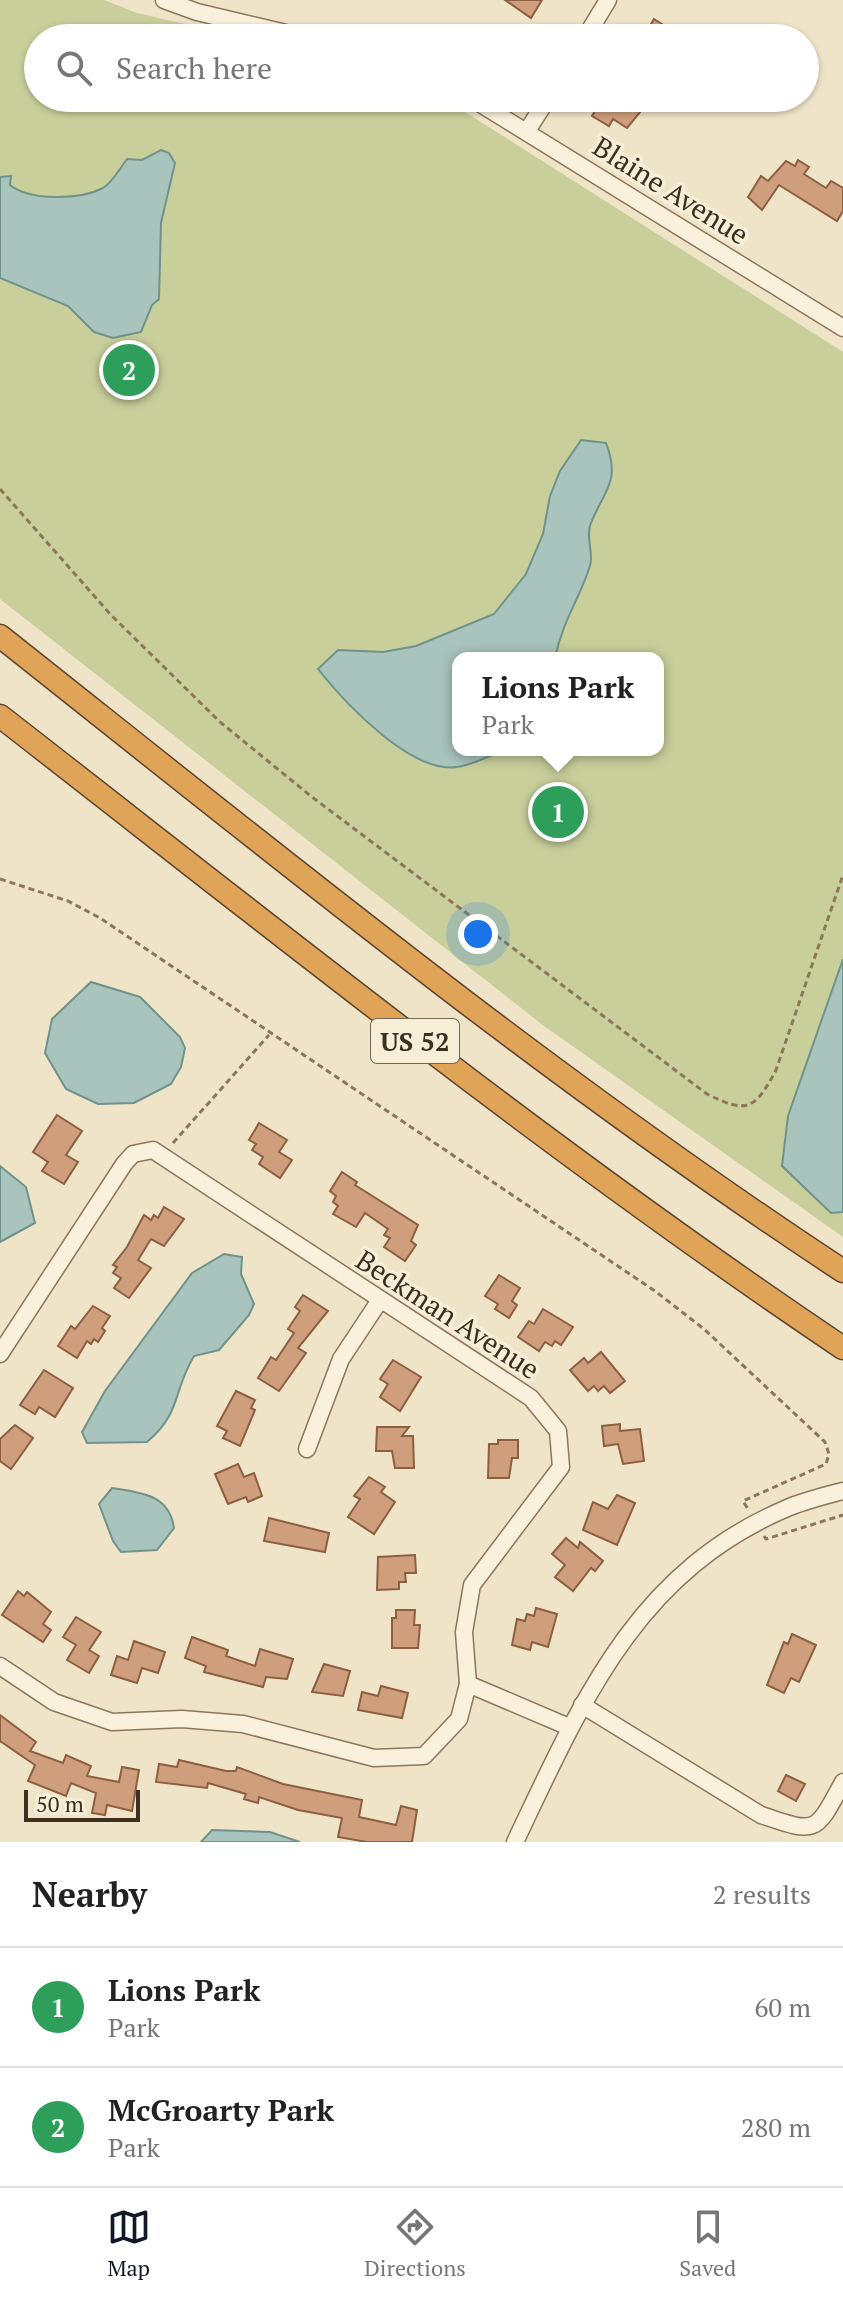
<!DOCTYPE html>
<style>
body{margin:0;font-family:"PT Serif",serif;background:#f2f2f2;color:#222}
.scale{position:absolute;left:24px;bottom:20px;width:116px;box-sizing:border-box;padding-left:8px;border:4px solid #3d2e20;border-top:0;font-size:22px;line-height:28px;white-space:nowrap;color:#3d2e20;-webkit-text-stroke:6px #f7eed8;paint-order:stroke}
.you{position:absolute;left:478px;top:934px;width:28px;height:28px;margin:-20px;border:6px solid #fff;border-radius:50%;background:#1a73e8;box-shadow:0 0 0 12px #1a73e833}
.badge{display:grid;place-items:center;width:52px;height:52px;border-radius:50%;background:#111827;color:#fff;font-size:26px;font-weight:700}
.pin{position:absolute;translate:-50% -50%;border:4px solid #fff;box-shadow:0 2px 8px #0006}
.popup{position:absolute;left:452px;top:652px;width:212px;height:104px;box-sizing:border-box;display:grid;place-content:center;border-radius:16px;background:#fff;filter:drop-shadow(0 2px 6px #0005);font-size:26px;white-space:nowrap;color:#767676}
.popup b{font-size:30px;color:#222}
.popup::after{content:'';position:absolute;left:50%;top:100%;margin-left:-16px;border:16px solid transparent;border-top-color:#fff}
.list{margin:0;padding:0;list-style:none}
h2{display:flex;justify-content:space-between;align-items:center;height:104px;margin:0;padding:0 32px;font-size:34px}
h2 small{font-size:26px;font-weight:400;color:#767676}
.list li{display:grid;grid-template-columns:52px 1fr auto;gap:24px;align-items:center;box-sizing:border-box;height:120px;padding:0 32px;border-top:2px solid #e0e0e0}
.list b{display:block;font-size:30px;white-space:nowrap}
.list p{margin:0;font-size:26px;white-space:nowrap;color:#767676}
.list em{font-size:26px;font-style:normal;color:#767676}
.icon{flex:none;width:44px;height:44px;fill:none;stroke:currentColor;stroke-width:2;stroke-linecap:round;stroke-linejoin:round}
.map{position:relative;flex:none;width:843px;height:1842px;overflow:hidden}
.search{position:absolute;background:#fff;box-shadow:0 2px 6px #0004;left:24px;right:24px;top:24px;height:88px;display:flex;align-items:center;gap:20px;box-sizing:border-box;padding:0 28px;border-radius:44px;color:#767676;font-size:30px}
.sheet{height:344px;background:#fff}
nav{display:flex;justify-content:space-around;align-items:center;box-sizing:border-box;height:112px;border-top:2px solid #e0e0e0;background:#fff;font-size:22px;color:#767676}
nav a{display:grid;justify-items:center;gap:4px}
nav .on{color:#111827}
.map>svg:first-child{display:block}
.green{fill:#c9cf9b;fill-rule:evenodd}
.water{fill:#a9c4bc;stroke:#6f938a;stroke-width:2}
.building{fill:#cf9f7d;stroke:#8d5f41;stroke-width:2}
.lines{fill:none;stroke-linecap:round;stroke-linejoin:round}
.minor-casing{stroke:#8d765c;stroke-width:19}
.highway-casing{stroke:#5b4430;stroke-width:25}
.path{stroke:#8d765c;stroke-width:3;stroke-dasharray:6 4;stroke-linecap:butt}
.minor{stroke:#faf1dc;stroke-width:16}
.highway{stroke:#e0a458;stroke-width:22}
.labels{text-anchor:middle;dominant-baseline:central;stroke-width:7;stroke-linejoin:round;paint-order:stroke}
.shield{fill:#f7eed8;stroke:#756857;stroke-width:2}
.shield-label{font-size:26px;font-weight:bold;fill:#3d2e20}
.street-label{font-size:28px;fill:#3d2e20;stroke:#f7eed8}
</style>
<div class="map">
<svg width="843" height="1842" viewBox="0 0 843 1842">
<rect width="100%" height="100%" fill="#f0e4c8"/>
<!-- green -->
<path class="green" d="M0,0H104L137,13L245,38H38V98H443L843,352V1237L544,1026L0,599ZM458,658H658V750H458Z"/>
<!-- water -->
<g class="water">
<path d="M161,150L169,153L175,163L161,223L159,299L152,305L141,332L113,338L94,332L68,306L0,278V177L11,176L10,185C30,201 80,200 103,188C112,183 121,167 127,159L142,160Z"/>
<path d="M581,440L606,443C621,482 604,490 591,523C585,536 594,553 590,566C579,600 563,620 555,658H458V750H504C489,756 472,765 457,767C411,774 344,702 318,669L338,650L383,652L416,646L494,614L526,574L543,534L550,496L560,471Z"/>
<polygon points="843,959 843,1212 831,1213 782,1166 788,1116"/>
<polygon points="91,982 140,997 180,1037 185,1048 181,1067 171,1084 134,1103 98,1104 66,1089 45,1053 52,1019"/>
<polygon points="0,1166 26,1187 35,1223 0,1242"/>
<path d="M224,1254L242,1257L241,1274L254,1304L249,1315L219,1350L194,1356C172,1393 182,1412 147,1442L87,1443L82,1432L105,1391L192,1273Z"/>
<path d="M112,1488C141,1493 169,1494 174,1528L157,1550L121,1552L113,1541L99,1504Z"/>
<polygon points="212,1830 270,1832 300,1842 201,1842"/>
</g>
<!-- building -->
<g class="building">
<polygon points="505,0 542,0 531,18"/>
<polygon points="654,19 684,38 643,38"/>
<polygon points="603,98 636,98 646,105 627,128 613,119 609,126 592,116"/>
<polygon points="798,160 809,167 804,174 826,188 831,181 843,188 843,211 837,221 779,185 762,210 748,197 761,176 768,181 786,161 795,166"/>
<polygon points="57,1115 82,1131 66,1155 78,1162 64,1184 42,1171 48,1162 33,1152"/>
<polygon points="259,1123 287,1140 279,1152 292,1160 280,1178 259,1164 263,1157 252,1150 256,1144 249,1140"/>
<polygon points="342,1172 357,1182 355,1185 418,1225 411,1241 416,1245 405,1261 384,1247 390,1238 384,1235 388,1229 365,1213 356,1227 333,1214 338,1206 333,1202 336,1196 330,1191"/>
<polygon points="164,1207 184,1219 164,1246 151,1239 138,1260 151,1268 129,1298 114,1288 121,1278 113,1273 117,1267 113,1265 127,1247 144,1215 151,1220 154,1215 158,1218"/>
<polygon points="499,1275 520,1288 512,1301 517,1305 509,1318 495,1309 498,1304 485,1296"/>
<polygon points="303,1295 328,1311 298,1348 306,1353 279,1391 258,1378 271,1357 276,1360 294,1333 288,1329 300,1311 295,1307"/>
<polygon points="93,1306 110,1316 102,1328 105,1331 98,1342 94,1339 91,1344 87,1341 77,1358 58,1346 71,1326 75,1329"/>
<polygon points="543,1309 573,1327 561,1345 555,1341 552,1346 545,1342 539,1351 518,1337 529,1321 534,1324"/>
<polygon points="601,1352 625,1381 610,1393 604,1386 598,1391 594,1386 588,1391 570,1370 584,1358 588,1363"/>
<polygon points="393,1360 421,1377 400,1411 380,1397 388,1384 380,1379"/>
<polygon points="44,1370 73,1388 55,1417 39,1407 35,1414 20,1405"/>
<polygon points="236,1391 255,1400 251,1408 255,1410 240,1446 223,1438 227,1431 217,1426"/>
<polygon points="620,1424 620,1431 640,1429 644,1461 623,1464 618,1444 604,1446 602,1426"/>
<polygon points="15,1425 33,1438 11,1469 0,1461 0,1439"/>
<polygon points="377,1427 409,1427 402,1436 413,1436 414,1468 395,1468 392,1451 376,1451"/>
<polygon points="498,1440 518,1440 518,1458 512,1458 509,1478 488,1478 489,1444 498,1444"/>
<polygon points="238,1464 244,1477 254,1473 262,1496 248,1502 246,1497 228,1504 215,1474"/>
<polygon points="369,1477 385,1487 381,1492 395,1502 374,1534 348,1517 360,1499 354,1496"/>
<polygon points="617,1495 635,1503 617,1545 583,1530 593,1502 608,1509"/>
<polygon points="269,1518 329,1533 325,1552 264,1541"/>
<polygon points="566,1538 578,1548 580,1542 603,1561 595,1571 591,1568 573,1591 555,1577 565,1565 552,1554"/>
<polygon points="415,1555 416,1573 405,1573 406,1582 399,1582 399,1589 377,1590 378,1557"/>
<polygon points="18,1591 24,1596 27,1592 51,1612 43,1624 51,1630 43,1642 2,1615"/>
<polygon points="536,1608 557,1614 548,1647 532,1642 530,1650 512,1645 517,1619 525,1621 527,1614 534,1616"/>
<polygon points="396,1610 415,1610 414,1625 420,1625 418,1648 392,1648 392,1618 396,1618"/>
<polygon points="76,1617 101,1632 89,1650 99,1656 89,1673 67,1660 76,1645 63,1637"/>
<polygon points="792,1634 816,1645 799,1682 791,1678 784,1693 767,1685 784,1642 788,1644"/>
<polygon points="192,1637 228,1650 226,1656 255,1666 260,1649 293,1659 287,1679 266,1677 263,1687 204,1672 206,1666 185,1658"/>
<polygon points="134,1641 165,1652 158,1673 142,1668 137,1683 111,1675 117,1656 128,1660"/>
<polygon points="324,1664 350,1671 343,1696 312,1692"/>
<polygon points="381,1686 408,1693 402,1718 358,1710 362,1692 378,1696"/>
<polygon points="0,1715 36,1742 30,1751 63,1763 66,1755 84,1763 91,1766 87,1776 119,1782 122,1767 139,1770 132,1811 107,1805 105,1815 92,1813 96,1793 71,1783 66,1796 28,1781 35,1765 0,1741"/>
<polygon points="179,1760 226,1771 236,1771 237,1767 283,1784 362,1800 359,1817 396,1825 401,1806 417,1810 412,1842 367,1842 338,1837 342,1818 298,1810 259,1797 258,1803 244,1799 246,1794 208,1783 207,1788 156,1782 159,1764 177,1767"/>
<polygon points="786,1775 805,1784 796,1801 778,1791"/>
</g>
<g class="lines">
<!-- minor casing -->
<g class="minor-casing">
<g id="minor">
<polyline points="164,0 197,12 307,38"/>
<polyline points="585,38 608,0"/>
<polyline points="471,98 843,328"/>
<polyline points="527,131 548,98"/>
<polyline points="0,1354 124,1164 133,1154 153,1150 531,1398 558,1431 561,1467 472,1585 464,1632 468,1684 459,1719 424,1756 374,1758 243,1724 182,1719 112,1722 54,1702 0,1666"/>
<polyline points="307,1449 341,1359 380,1300"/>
<polyline points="468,1684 569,1727"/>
<path d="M582,1705L761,1815C817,1834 815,1834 843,1782"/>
<path d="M515,1842C581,1704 634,1574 785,1509C803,1501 824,1496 843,1491"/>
</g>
</g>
<!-- highway casing -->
<g class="highway-casing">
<g id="highway">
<path d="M0,636C275,854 549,1078 843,1271"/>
<path d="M0,716C278,932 551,1152 843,1348"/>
</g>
</g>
<!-- path -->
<g class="path">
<path d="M0,489L110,614L220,722L312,797L707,1094C747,1114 755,1110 776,1070L843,875"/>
<polyline points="0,879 68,901 100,918 655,1291 704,1329 825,1442 829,1454 826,1464 743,1501 748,1509"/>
<polyline points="173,1143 269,1035"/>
<polyline points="764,1536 766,1539 843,1515"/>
</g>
<!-- minor -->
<use href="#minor" class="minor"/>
<!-- highway -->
<use href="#highway" class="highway"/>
</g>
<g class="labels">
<!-- shield labels -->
<rect class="shield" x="371" y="1019" width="88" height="44" rx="6"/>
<g class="shield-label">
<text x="415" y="1041">US 52</text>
</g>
<!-- street labels -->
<g class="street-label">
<text transform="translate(671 190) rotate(32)">Blaine Avenue</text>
<text transform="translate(448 1314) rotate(33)">Beckman Avenue</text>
</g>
</g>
</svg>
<div class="scale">50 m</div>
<div class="you"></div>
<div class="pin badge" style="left:558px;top:812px;background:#2e9e5b">1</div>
<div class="popup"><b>Lions Park</b>Park</div>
<div class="pin badge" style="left:129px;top:370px;background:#2e9e5b">2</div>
<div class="search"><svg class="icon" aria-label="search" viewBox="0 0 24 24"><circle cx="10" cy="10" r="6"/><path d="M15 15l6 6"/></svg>Search here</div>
</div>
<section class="sheet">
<h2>Nearby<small>2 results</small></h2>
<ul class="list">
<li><span class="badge" style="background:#2e9e5b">1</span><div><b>Lions Park</b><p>Park</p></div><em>60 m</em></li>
<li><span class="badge" style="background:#2e9e5b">2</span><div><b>McGroarty Park</b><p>Park</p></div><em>280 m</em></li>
</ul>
</section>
<nav>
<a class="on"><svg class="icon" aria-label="map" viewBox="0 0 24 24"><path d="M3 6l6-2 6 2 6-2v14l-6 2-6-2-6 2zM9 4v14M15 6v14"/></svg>Map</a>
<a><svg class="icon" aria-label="directions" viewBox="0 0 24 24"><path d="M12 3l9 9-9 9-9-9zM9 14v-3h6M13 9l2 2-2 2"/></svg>Directions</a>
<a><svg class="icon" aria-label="saved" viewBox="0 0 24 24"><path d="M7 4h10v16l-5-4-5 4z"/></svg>Saved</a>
</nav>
